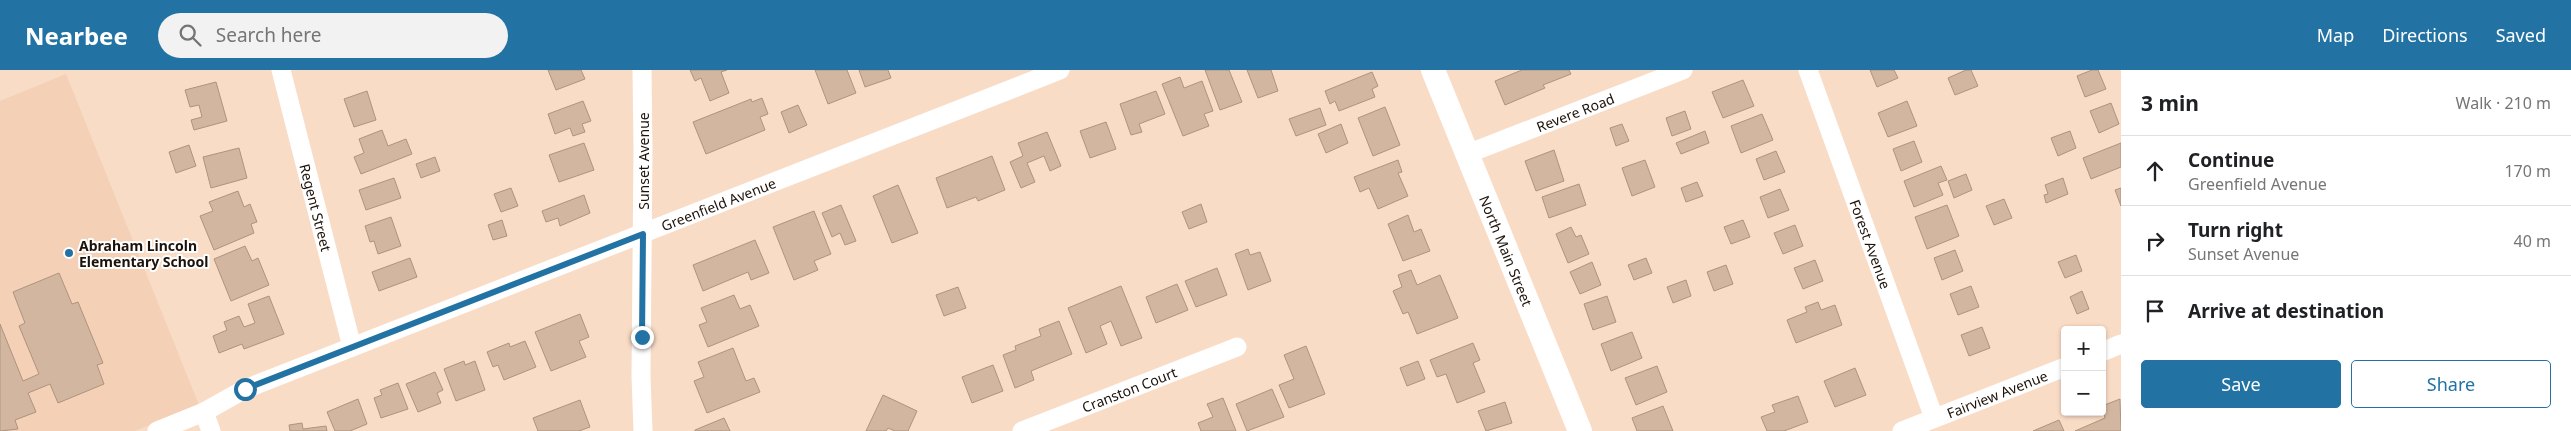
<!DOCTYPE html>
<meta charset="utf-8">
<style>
body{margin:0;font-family:"Noto Sans",sans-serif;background:#f2f2f2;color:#202124}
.controls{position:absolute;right:15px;bottom:15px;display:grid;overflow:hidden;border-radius:5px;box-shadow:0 1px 4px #0004}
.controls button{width:45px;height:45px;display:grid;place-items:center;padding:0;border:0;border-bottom:1px solid #e0e0e0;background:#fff;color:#202124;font:25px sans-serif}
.stop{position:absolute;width:15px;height:15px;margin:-11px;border:4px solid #2273a4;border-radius:50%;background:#fff}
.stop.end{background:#2273a4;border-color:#fff;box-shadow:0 1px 5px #0008}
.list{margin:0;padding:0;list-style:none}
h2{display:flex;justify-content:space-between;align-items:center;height:65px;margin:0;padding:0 20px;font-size:21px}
h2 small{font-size:16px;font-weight:400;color:#757577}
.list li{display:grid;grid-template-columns:32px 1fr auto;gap:15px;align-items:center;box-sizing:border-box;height:70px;padding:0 20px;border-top:1px solid #e0e0e0}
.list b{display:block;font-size:19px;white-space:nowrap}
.list p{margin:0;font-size:16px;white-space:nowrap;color:#757577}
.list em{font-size:16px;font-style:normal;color:#757577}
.actions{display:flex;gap:10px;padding:15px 20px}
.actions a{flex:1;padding:11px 0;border:1px solid #2273a4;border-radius:5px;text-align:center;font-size:18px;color:#2273a4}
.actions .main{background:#2273a4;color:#fff}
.icon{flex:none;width:28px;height:28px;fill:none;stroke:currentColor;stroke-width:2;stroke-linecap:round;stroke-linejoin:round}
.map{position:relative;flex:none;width:2121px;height:361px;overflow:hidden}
header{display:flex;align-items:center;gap:30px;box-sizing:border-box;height:70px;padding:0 25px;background:#2273a4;color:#fff}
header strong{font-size:24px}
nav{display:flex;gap:28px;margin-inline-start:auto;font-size:18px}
.search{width:350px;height:45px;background:#f2f2f2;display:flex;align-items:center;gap:12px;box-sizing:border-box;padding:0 18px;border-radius:28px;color:#757577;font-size:19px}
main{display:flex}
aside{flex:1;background:#fff}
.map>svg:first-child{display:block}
.built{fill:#f3d0b6}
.building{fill:#d2b6a0;stroke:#ae937e}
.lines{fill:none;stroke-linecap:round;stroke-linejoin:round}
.minor{stroke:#fff;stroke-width:19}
.tertiary{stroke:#fff;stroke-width:24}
.route{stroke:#2273a4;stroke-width:6}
.poi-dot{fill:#2273a4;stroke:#fff;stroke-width:2}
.labels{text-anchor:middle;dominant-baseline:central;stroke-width:4;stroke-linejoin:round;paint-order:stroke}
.street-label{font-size:14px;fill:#1c120a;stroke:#fff}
.poi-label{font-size:14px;font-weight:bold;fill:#1c120a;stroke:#fff;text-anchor:start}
</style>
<header>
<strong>Nearbee</strong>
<div class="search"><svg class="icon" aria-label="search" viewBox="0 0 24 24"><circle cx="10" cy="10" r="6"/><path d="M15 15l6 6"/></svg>Search here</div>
<nav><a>Map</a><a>Directions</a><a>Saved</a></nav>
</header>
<main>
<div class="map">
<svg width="2121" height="361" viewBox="0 0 2121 361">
<rect width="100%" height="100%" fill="#f9dcc6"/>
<!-- built -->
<polygon class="built" points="66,4 199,335 135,361 0,361 0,31"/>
<!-- building -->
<g class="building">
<polygon points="548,0 581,0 585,9 556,20"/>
<polygon points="690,0 727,0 721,2 729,23 710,31 701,8 695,11"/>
<polygon points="815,0 847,0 856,23 828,34"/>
<polygon points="859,0 888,0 891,8 865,17"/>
<polygon points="1205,0 1229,0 1242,32 1220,40"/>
<polygon points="1247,0 1271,0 1278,21 1258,28"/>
<polygon points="1522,0 1569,0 1571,4 1543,15 1545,18 1505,35 1495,11"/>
<polygon points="1870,0 1894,0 1898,8 1877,17"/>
<polygon points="1966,0 1971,0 1978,16 1955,25 1948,8"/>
<polygon points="2092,0 2098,0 2106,19 2085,27 2077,6"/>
<polygon points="1372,2 1378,16 1372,19 1375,27 1339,41 1335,31 1330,34 1325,21"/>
<polygon points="1180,7 1184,18 1202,11 1213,41 1204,44 1209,56 1183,66 1162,14"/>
<polygon points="1743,10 1754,36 1723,48 1712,22"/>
<polygon points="216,12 227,51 194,60 191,50 202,47 199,35 190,37 185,20"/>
<polygon points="367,21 376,50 354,57 344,29"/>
<polygon points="1156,21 1165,44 1139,54 1142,62 1131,65 1120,34"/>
<polygon points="762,28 768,44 760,47 765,60 706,84 693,52 751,29 752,32"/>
<polygon points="583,31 591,51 582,54 585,62 573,66 570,58 555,64 548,44"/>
<polygon points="1907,31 1917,56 1888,67 1878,43"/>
<polygon points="2111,33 2119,54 2099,63 2090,41"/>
<polygon points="798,35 807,55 789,63 781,42"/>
<polygon points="1385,37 1400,75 1373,86 1358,48"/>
<polygon points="1320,38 1326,55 1296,66 1289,49"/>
<polygon points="1685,41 1691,59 1672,66 1666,48"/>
<polygon points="1762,44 1773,70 1741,83 1731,56"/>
<polygon points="1106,52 1116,79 1090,88 1080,61"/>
<polygon points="1341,54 1348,73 1326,83 1318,64"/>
<polygon points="1622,54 1629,71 1616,76 1610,58"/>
<polygon points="382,60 388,76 406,69 412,84 361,104 354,87 364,83 359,69"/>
<polygon points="1705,61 1709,73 1681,84 1676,73"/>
<polygon points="2070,61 2076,78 2058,86 2051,68"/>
<polygon points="1047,62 1061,96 1050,101 1044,86 1027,93 1035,112 1021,118 1010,92 1023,86 1018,73"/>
<polygon points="1914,71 1922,92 1901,101 1893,79"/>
<polygon points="584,73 594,100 559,112 549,85"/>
<polygon points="2121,73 2121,97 2091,109 2083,88"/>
<polygon points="189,75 196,96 176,103 169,82"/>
<polygon points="239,78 247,108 211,118 203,87"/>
<polygon points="1554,80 1564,111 1536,121 1525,91"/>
<polygon points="1776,81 1785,102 1764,110 1756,89"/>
<polygon points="992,86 1005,120 978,131 976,127 947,138 936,108"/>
<polygon points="435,87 440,101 421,108 416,94"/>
<polygon points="1398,90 1402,102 1398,103 1408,126 1378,139 1369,118 1360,122 1354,107"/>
<polygon points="1645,90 1655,117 1632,126 1622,98"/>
<polygon points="1941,96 1947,110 1938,113 1943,125 1914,137 1904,111"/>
<polygon points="1966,104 1972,120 1954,128 1948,111"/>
<polygon points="394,108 401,128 366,140 359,120"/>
<polygon points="2063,108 2068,124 2046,133 2044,125 2048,124 2045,115"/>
<polygon points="1697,112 1703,126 1686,132 1681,118"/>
<polygon points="1579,114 1586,135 1549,148 1542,127"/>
<polygon points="898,115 918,163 892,173 873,126"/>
<polygon points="511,118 518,136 501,142 494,124"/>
<polygon points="2121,118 2121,136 2115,120"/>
<polygon points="1780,119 1789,140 1768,148 1760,127"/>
<polygon points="238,121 244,137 250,134 257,152 251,154 254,163 214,180 200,146 213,141 209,132"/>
<polygon points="584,125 590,143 560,156 558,148 546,152 542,141"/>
<polygon points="2004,129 2012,148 1994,155 1986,136"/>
<polygon points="1201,134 1207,152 1189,159 1182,142"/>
<polygon points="841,135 856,171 845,175 840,163 832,167 822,143"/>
<polygon points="1947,135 1959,166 1927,179 1915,147"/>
<polygon points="814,141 831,184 814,191 818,200 794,210 773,157"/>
<polygon points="1408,145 1414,162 1421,159 1430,181 1403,191 1388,154"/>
<polygon points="391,147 401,176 378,184 374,171 370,172 365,156"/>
<polygon points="502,150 507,166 493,170 488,155"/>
<polygon points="1743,150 1750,167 1731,174 1724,157"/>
<polygon points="1795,155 1803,176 1783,184 1774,163"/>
<polygon points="1571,157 1576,167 1581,165 1589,184 1568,193 1556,164"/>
<polygon points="755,170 769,203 751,210 748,202 703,221 693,195"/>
<polygon points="245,176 252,191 258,188 269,215 231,231 214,189"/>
<polygon points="1248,179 1250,185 1260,182 1271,211 1248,220 1235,184"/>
<polygon points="1955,180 1963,201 1942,210 1934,188"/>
<polygon points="2076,185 2082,201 2065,208 2058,192"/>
<polygon points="410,188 417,207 379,221 372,202"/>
<polygon points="1646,188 1652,203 1634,210 1628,195"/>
<polygon points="1815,190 1823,211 1803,219 1794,198"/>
<polygon points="1592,192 1601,215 1580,224 1570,202"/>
<polygon points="1726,195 1733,214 1714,221 1707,202"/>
<polygon points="1217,198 1227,225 1196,237 1185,211"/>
<polygon points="1411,200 1417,215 1440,205 1458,248 1417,264 1408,242 1403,244 1393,221 1402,217 1398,205"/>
<polygon points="59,203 72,234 78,232 103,293 97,295 104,314 58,333 50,314 28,323 36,342 15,350 18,359 0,361 0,254 23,311 39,304 19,256 25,253 13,222"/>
<polygon points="1686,210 1691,226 1673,233 1667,217"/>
<polygon points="1177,214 1188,240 1156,253 1146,227"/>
<polygon points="1121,216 1142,268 1121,276 1111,251 1100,256 1107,274 1086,283 1068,238"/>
<polygon points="1971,216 1979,237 1958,245 1950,224"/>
<polygon points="958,217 966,238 944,246 936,225"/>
<polygon points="2082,221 2089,239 2077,244 2070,227"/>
<polygon points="734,225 740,239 750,235 759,256 708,277 699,255 707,252 701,238"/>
<polygon points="269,226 284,264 244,279 242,274 219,283 213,266 227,260 224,252 239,246 244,257 255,253 248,234"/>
<polygon points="1607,226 1616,252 1593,260 1584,234"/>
<polygon points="1818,232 1821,240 1835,235 1842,255 1796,273 1787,250 1807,242 1805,237"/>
<polygon points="580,244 589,267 579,271 586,287 551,301 535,262"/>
<polygon points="1059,251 1072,284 1031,301 1034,310 1015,318 1003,285 1016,280 1015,276 1041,266 1039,259"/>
<polygon points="1982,257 1990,278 1969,286 1961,265"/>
<polygon points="1632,262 1642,288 1611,301 1601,274"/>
<polygon points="525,271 536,297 504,310 498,295 493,297 487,282 509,273 510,277"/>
<polygon points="1473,273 1480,290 1473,293 1485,322 1457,333 1446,304 1437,307 1430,290"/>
<polygon points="1306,276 1325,324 1289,338 1279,315 1294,309 1284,285"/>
<polygon points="733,278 746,311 754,308 760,322 707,343 694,311 704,307 698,292"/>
<polygon points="464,291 465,295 475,291 485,320 456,331 444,299"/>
<polygon points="1418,291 1425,309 1407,316 1400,298"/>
<polygon points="993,295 1003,321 972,333 962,307"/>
<polygon points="1657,296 1667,322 1636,335 1625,308"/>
<polygon points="1855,298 1866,325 1835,337 1824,311"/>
<polygon points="435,302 443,320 437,323 441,333 418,342 406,314"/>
<polygon points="398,313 408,339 381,348 374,328 382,325 380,320"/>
<polygon points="1272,319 1284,347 1247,361 1236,334"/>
<polygon points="883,325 917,341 908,361 895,361 888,358 886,361 866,361"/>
<polygon points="1798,326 1808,352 1784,361 1767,361 1761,347 1775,342 1772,335"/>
<polygon points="1223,328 1236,361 1201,361 1198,353 1213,347 1207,334"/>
<polygon points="358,329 367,354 350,361 335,361 327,342"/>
<polygon points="2120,329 2121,361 2075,361 2105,348 2102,336"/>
<polygon points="580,330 590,357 579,361 538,361 533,348"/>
<polygon points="1505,332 1512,353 1486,361 1478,341"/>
<polygon points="1663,336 1673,361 1637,361 1632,348"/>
<polygon points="724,348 730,361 695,361 695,360"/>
<polygon points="2059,350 2064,361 2033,361"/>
<polygon points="302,353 303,359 326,356 327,361 290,361 289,355"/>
</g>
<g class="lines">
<!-- minor -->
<g class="minor">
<path id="s1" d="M281,0L352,277"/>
<polyline points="642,0 643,80 641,306 643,361"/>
<path id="s2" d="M1808,0L1934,348"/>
<path id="s3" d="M1467,84L1683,0"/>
<polyline points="2102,282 2121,274"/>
<polyline points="204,342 211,361"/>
<path id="s4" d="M157,361L204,342L245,319L1060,0"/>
<path id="s5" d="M1022,361L1237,277"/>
<path id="s6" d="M1902,361L2065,297"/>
</g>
<!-- tertiary -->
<path class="tertiary" id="s7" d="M1433,0L1580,361"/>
</g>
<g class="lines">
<!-- route -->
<polyline class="route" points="245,319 643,164 642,267"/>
</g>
<!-- markers -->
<circle class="poi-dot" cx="69" cy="183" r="5"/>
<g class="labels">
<!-- street labels -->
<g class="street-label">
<text stroke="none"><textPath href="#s3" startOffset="116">Revere Road</textPath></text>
<text transform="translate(643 91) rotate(-90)">Sunset Avenue</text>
<text stroke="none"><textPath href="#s4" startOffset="606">Greenfield Avenue</textPath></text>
<text stroke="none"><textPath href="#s1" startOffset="142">Regent Street</textPath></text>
<text stroke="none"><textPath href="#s2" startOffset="185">Forest Avenue</textPath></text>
<text stroke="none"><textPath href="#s7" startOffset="195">North Main Street</textPath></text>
<text stroke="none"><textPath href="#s5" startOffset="115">Cranston Court</textPath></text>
<text stroke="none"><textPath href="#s6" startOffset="102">Fairview Avenue</textPath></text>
</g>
<!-- poi labels -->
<g class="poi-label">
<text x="79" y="175">Abraham Lincoln<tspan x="79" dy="16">Elementary School</tspan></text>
</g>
</g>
</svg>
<div class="controls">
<button>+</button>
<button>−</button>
</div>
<div class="stop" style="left:245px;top:319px"></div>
<div class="stop end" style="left:642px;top:267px"></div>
</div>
<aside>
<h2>3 min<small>Walk · 210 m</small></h2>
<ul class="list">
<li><svg class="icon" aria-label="ahead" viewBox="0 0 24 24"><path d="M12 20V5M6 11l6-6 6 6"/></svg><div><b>Continue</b><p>Greenfield Avenue</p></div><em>170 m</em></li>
<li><svg class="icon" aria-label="right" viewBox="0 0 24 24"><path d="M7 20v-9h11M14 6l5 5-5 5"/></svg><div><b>Turn right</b><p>Sunset Avenue</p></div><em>40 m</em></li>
<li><svg class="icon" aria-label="arrive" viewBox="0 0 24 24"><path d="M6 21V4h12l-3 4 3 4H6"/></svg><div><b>Arrive at destination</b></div></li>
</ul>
<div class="actions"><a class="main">Save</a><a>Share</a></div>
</aside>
</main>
